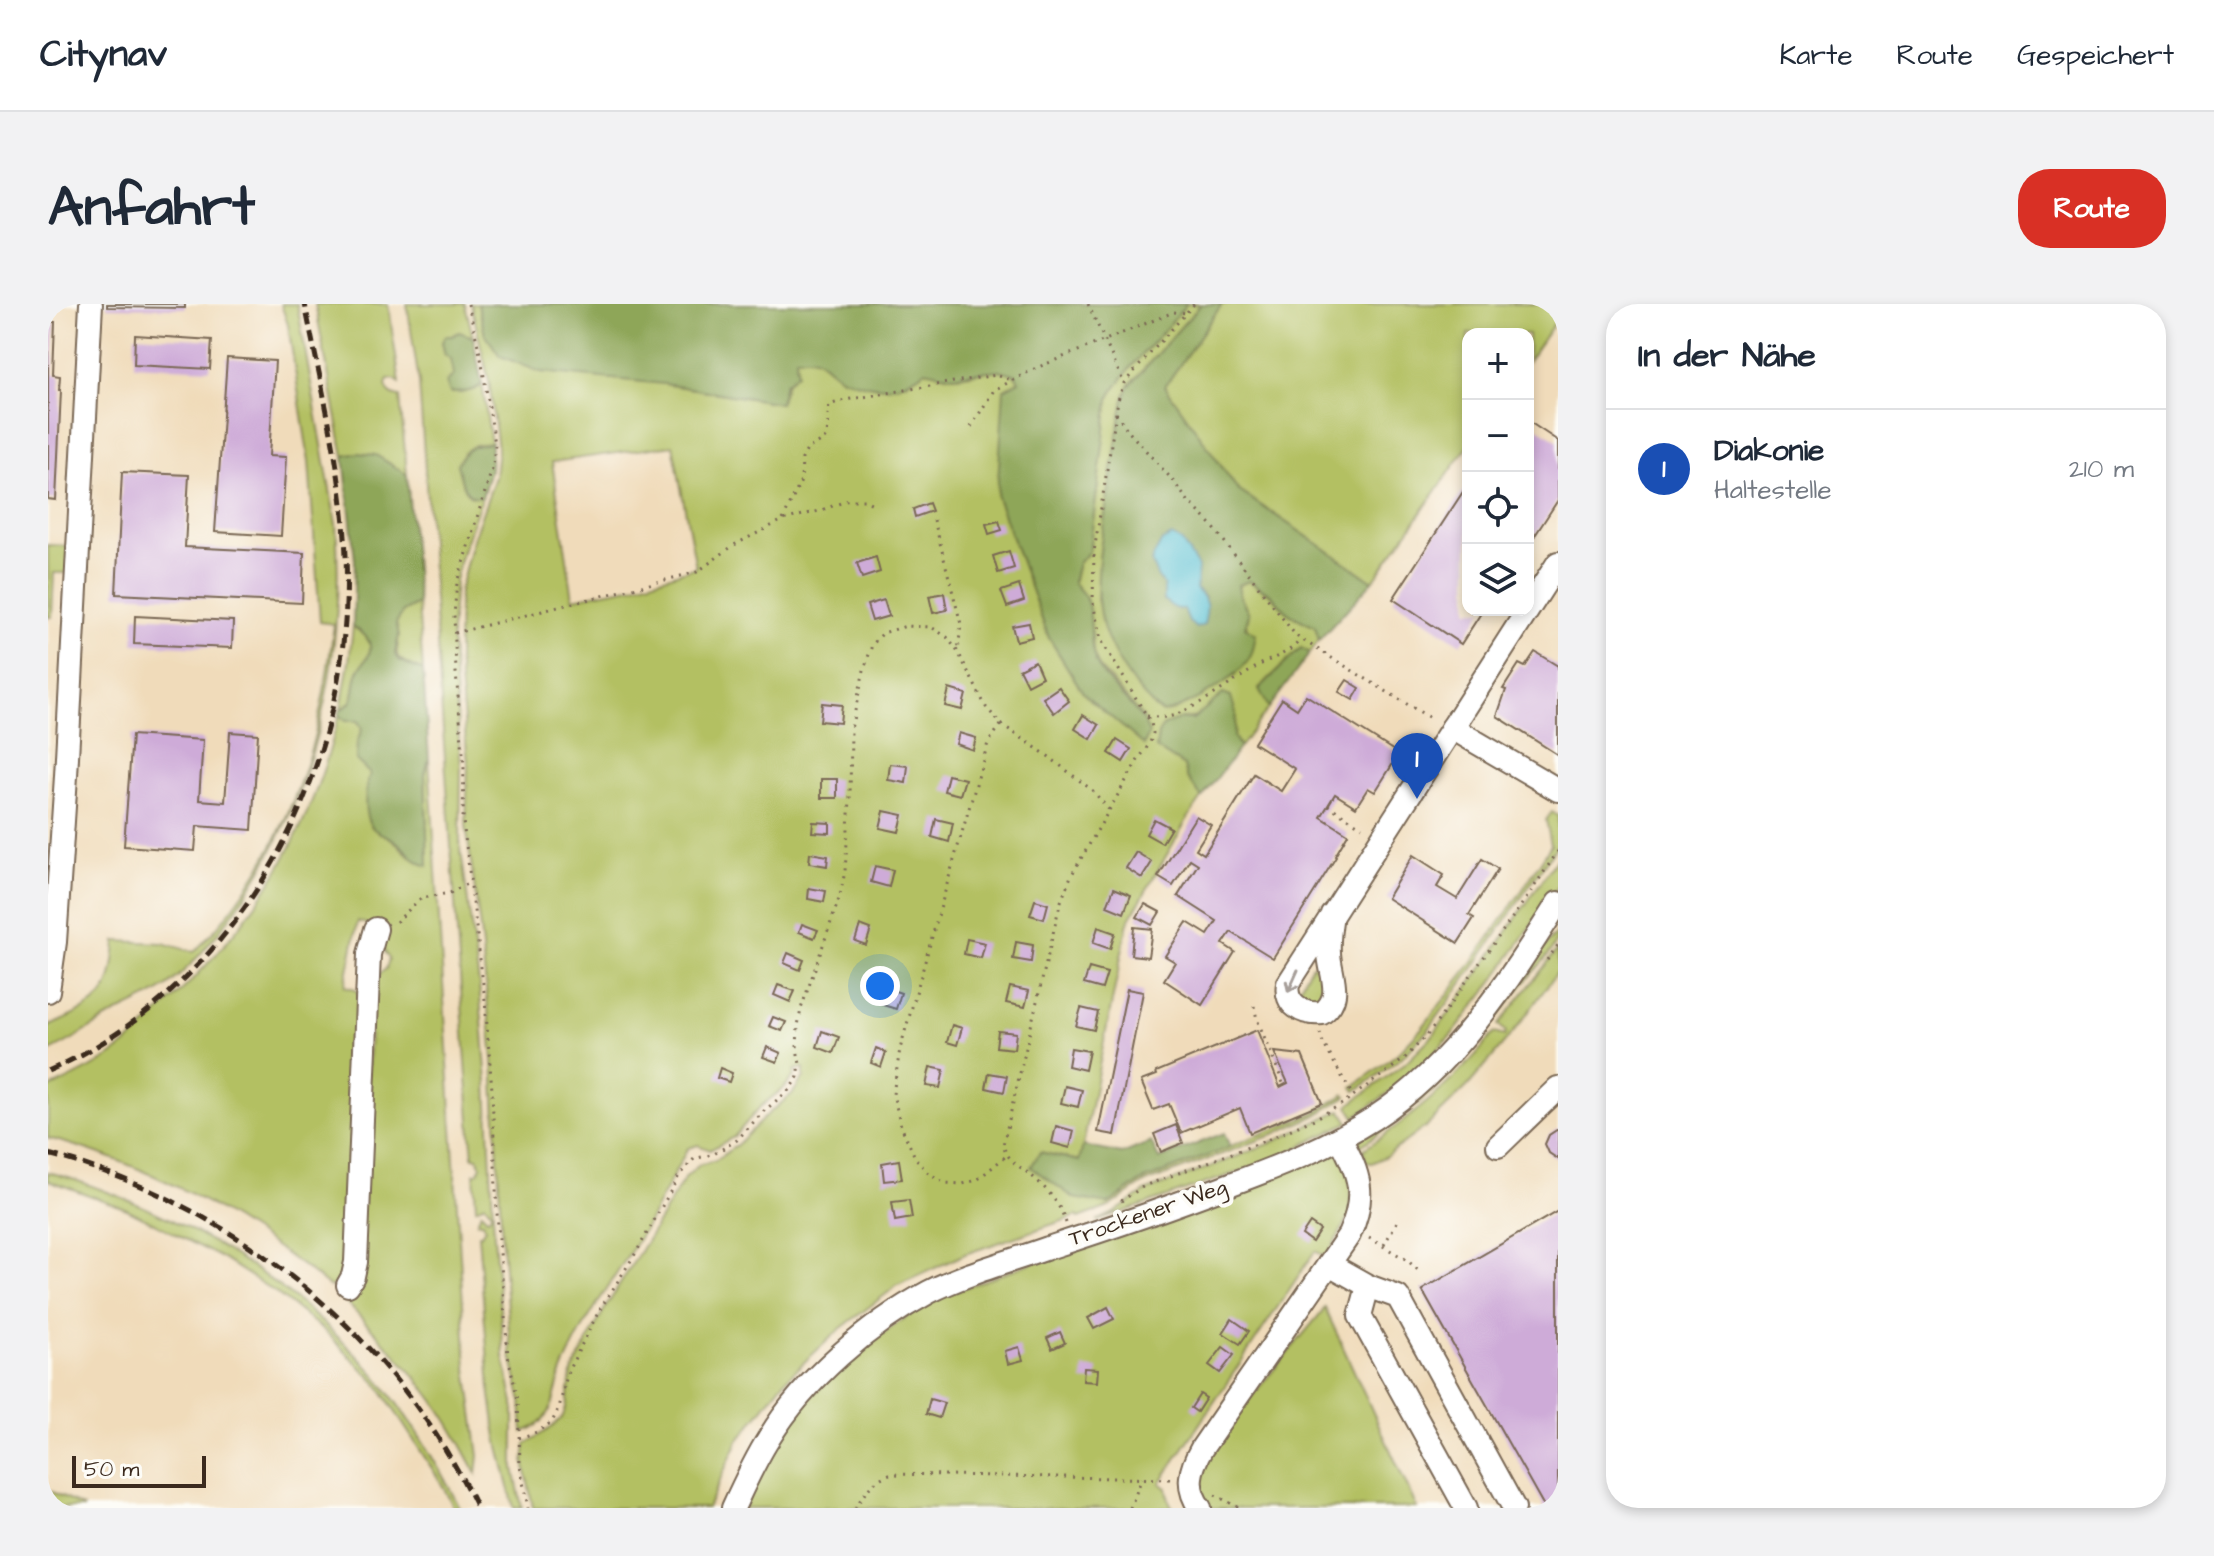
<!DOCTYPE html>
<html lang="de">
<meta charset="utf-8">
<style>
body{margin:0;font-family:"Architects Daughter",sans-serif;background:#f2f2f3;color:#1f2937}
.controls{position:absolute;right:24px;top:24px;display:grid;overflow:hidden;border-radius:16px;box-shadow:0 4px 12px #0003}
.controls button{width:72px;height:72px;display:grid;place-items:center;padding:0;border:0;border-bottom:2px solid #e0e1e3;background:#fff;color:#1f2937;font:40px sans-serif}
.scale{position:absolute;left:24px;bottom:20px;width:134px;box-sizing:border-box;padding-left:8px;border:4px solid #3b2a1e;border-top:0;font-size:22px;line-height:28px;white-space:nowrap;color:#3b2a1e;-webkit-text-stroke:6px #fdfcf7;paint-order:stroke}
.you{position:absolute;left:832px;top:682px;width:28px;height:28px;margin:-20px;border:6px solid #fff;border-radius:50%;background:#1a73e8;box-shadow:0 0 0 12px #1a73e833}
.badge{display:grid;place-items:center;width:52px;height:52px;border-radius:50%;background:#d93025;color:#fff;font-size:26px;font-weight:700}
.pin{position:absolute;translate:-50% -66px;filter:drop-shadow(0 2px 4px #0008)}
.pin::after{content:'';position:absolute;top:42px;width:28px;height:24px;background:inherit;clip-path:polygon(0 0,100% 0,50% 100%)}
.list{margin:0;padding:0;list-style:none}
h2{display:flex;justify-content:space-between;align-items:center;height:104px;margin:0;padding:0 32px;font-size:34px}
h2 small{font-size:26px;font-weight:400;color:#747a83}
.list li{display:grid;grid-template-columns:52px 1fr auto;gap:24px;align-items:center;box-sizing:border-box;height:120px;padding:0 32px;border-top:2px solid #e0e1e3}
.list b{display:block;font-size:30px;white-space:nowrap}
.list p{margin:0;font-size:26px;white-space:nowrap;color:#747a83}
.list em{font-size:26px;font-style:normal;color:#747a83}
.icon{flex:none;width:44px;height:44px;fill:none;stroke:currentColor;stroke-width:2;stroke-linecap:round;stroke-linejoin:round}
.map{position:relative;flex:none;width:1510px;height:1204px;overflow:hidden;border-radius:32px}
header{display:flex;align-items:center;gap:48px;box-sizing:border-box;height:112px;padding:0 40px;background:#fff;border-bottom:2px solid #e0e1e3}
header strong{font-size:38px}
nav{display:flex;gap:44px;margin-inline-start:auto;font-size:28px}
.intro{display:flex;align-items:center;justify-content:space-between;box-sizing:border-box;height:192px;padding:0 48px}
h1{margin:0;font-size:56px}
.button{padding:20px 36px;border-radius:32px;background:#d93025;color:#fff;font-size:28px;font-weight:700}
main{display:flex;gap:48px;padding:0 48px}
aside{flex:1;background:#fff;border-radius:32px;box-shadow:0 4px 12px #0003}
.map>svg:first-child{display:block}
.green{fill:#b3c062;stroke:#777540;stroke-width:2;fill-rule:evenodd}
.forest{fill:#8ea658;stroke:#64683b;stroke-width:2;fill-rule:evenodd}
.water{fill:#56bfd3;stroke:#487478;stroke-width:2}
.building{fill:#ceabd8}
.lines{fill:none;stroke-linecap:round;stroke-linejoin:round}
.minor-casing{stroke:#7a6855;stroke-width:26}
.path{stroke:#7a6855;stroke-width:3;stroke-dasharray:2 6;stroke-linecap:butt}
.minor{stroke:#fff;stroke-width:22}
.rail{stroke:#3b2a1e;stroke-width:5;stroke-dasharray:12 6;stroke-linecap:butt}
.oneway{stroke:#a79f9a}
.labels{text-anchor:middle;dominant-baseline:central;stroke-width:8;stroke-linejoin:round;paint-order:stroke}
.street-label{font-size:22px;fill:#3b2a1e;stroke:#fdfcf7}
</style>
<header>
<strong>Citynav</strong>
<nav><a>Karte</a><a>Route</a><a>Gespeichert</a></nav>
</header>
<div class="intro"><h1>Anfahrt</h1><a class="button">Route</a></div>
<main>
<div class="map">
<svg width="1510" height="1204" viewBox="0 0 1510 1204">
<rect width="100%" height="100%" fill="#fdfcf7"/>
<filter id="ink" filterUnits="userSpaceOnUse"><feTurbulence type="fractalNoise" baseFrequency=".0125" numOctaves="2"/><feDisplacementMap in="SourceGraphic" scale="16" xChannelSelector="R" yChannelSelector="G"/><feConvolveMatrix kernelMatrix="1 2 1 2 8 2 1 2 1" color-interpolation-filters="sRGB"/></filter>
<filter id="wash" filterUnits="userSpaceOnUse"><feTurbulence type="fractalNoise" baseFrequency=".006" numOctaves="4" result="noise"/><feDisplacementMap in="SourceGraphic" scale="32" xChannelSelector="R" yChannelSelector="G"/><feGaussianBlur stdDeviation="1.8" result="paint"/><feColorMatrix in="noise" values="0 0 0 0 0 0 0 0 0 0 0 0 0 0 0 0 0 1.4 0 .05"/><feComposite in="paint" operator="in"/></filter>
<g filter="url(#wash)">
<rect width="100%" height="100%" fill="#f0dbba"/>
<!-- green -->
<g class="green">
<path d="M233,0H249L288,220C297,352 270,481 197,592C176,623 151,655 122,680C107,692 86,700 69,709C45,722 24,737 0,748V723C51,699 64,698 68,637L115,639L146,648C202,593 243,517 264,441C275,402 281,360 286,320L272,318L261,157L240,21Z"/>
<path d="M267,0H340L352,79L346,75L340,76L338,81C340,89 344,92 352,93L359,171C334,154 327,147 296,152Z"/>
<polygon points="359,0 417,0 425,33 411,28 394,38 397,51 403,55 406,72 413,89 430,84 434,80 443,139 427,141 415,149 418,188 423,192 434,193 413,251 407,277 403,328 413,463 412,539 431,680 439,779 446,932 456,1053 466,1099 466,1164 474,1204 466,1204 449,1134 442,1084 430,930 433,930 437,924 434,918 429,918 433,908 439,914 442,913 443,907 437,900 428,904 426,869 430,869 433,861 430,854 425,853 423,831 371,78"/>
<path d="M423,0H430L437,30L616,80L732,99L748,53L761,51L769,54L793,74L858,79L878,66C886,68 895,71 904,72C924,74 956,55 972,77L949,193L1001,334L1036,390L1095,414L1051,363L1045,349L1044,330L1038,294L1025,279L1030,259L1041,248L1061,95C1080,59 1114,33 1138,0H1153L1081,82L1076,95L1052,247L1049,296L1078,368L1104,401L1114,409L1126,406L1188,371L1201,310L1192,292L1190,282L1200,277L1223,291L1241,310L1267,323L1271,336L1262,349L1253,344L1211,384L1221,404L1192,443L1186,433L1188,409L1133,415L1108,444L1136,462L1139,473L1154,494L1140,514L1080,618L1032,857L992,848L1060,900L1094,877L1266,809L1297,790L1299,792L1267,812L1219,833L1095,880L1061,903L1031,914L1029,912L917,950L850,981L792,1025L738,1075L690,1137L659,1204H485L476,1157L478,1140L504,1123L514,1114L518,1104L524,1068L555,1008L637,874L651,861L668,856L690,840L720,810L744,790L756,773V764L747,766L746,772L737,783L712,803L686,833L662,846L650,841L640,844C621,878 604,914 583,947C559,985 532,1023 515,1065C503,1093 510,1116 475,1128L473,1094L463,1051L461,1029L454,939L445,755L432,624L418,521L420,459L410,355L411,288L424,238L447,173L450,145L441,77ZM625,141L648,263L587,282L525,294L504,158Z"/>
<polygon points="1174,0 1510,0 1510,14 1480,57 1480,30 1420,30 1420,142 1325,277 1190,186 1117,82"/>
<polygon points="0,241 25,242 23,269 6,269 4,313 0,313"/>
<path d="M370,300L375,367C331,348 358,353 348,319L355,308Z"/>
<path d="M305,322C312,328 321,332 322,342C324,354 312,360 309,371C305,384 309,399 293,405L301,358Z"/>
<path d="M291,411L297,417H310L314,425L309,439L323,470L330,528C347,534 349,541 362,552C366,557 374,559 380,561L377,470L381,455L419,1064L431,1152L429,1170C414,1142 400,1115 381,1090C354,1055 323,1024 293,993L307,986L325,674L338,665L341,655L330,635L333,625L310,617L297,682L308,685L314,696L303,957L295,977L282,983C193,913 110,863 0,834V785C22,775 56,758 75,743C90,730 105,715 119,701C209,616 262,532 291,411Z"/>
<polygon points="1504,508 1510,512 1510,540 1424,666 1380,726 1353,754 1308,787 1305,783 1349,750 1373,725 1421,663 1475,585 1503,541 1498,516"/>
<polygon points="1510,553 1510,582 1454,665 1408,726 1379,757 1347,784 1307,813 1300,802 1357,759 1385,731 1430,670"/>
<path d="M1510,627C1510,645 1492,660 1481,673C1454,707 1429,743 1398,774C1371,800 1341,823 1310,844L1313,834L1469,677Z"/>
<path d="M1510,645V667L1469,724L1420,782L1380,821L1338,852L1324,859L1318,858L1315,846C1364,813 1410,776 1446,729L1457,732L1458,728L1451,721Z"/>
<polygon points="1267,660 1273,663 1278,686 1270,700 1251,694 1250,686 1263,662"/>
<polygon points="1293,806 1301,818 1225,856 1049,917 1064,910 1097,888 1221,840"/>
<path d="M1285,847L1292,851L1302,867L1303,910L1278,953L1267,947L1112,1179L1119,1184L1121,1197L1125,1204H695C706,1182 716,1159 728,1138C762,1081 831,1030 886,995Z"/>
<path d="M0,868C18,872 35,879 52,885C144,919 227,970 297,1040C307,1050 318,1060 327,1071C360,1111 388,1157 412,1204H406L392,1177L330,1081L278,1028L227,988L174,954L79,905L0,876Z"/>
<polygon points="1277,1004 1369,1204 1159,1204 1150,1176 1159,1146"/>
<polygon points="0,1186 36,1204 0,1204"/>
</g>
<!-- forest -->
<g class="forest">
<path d="M430,0H1138C1114,33 1080,59 1061,95L1041,248L1030,259L1025,278C1029,283 1034,288 1037,293C1047,313 1039,340 1049,360C1062,386 1090,401 1101,429L1096,441L1036,390L1001,334L949,193L956,85L971,77L967,70L952,66L930,68L905,72L878,66C851,83 842,87 811,79C805,77 798,76 793,73C773,62 775,49 748,54L749,69L737,79L732,99L616,80L492,68L452,52L437,30Z"/>
<path d="M1153,0H1174L1117,82L1190,186L1325,277L1271,336L1267,323L1241,310L1223,290L1201,277L1190,281L1192,292L1201,310L1197,323L1208,330C1206,338 1206,348 1201,355C1189,375 1137,404 1114,409C1083,385 1052,335 1050,295C1048,265 1054,233 1058,204C1064,167 1069,131 1076,95L1081,82ZM1116,282L1148,285L1157,294L1141,318L1136,306L1116,296Z"/>
<path d="M411,28L425,33L434,80C427,88 412,89 402,89L398,78L406,71L403,55L397,51L394,38L397,32H404Z"/>
<path d="M443,139L442,165L434,193C415,195 413,175 409,160C418,143 425,142 443,139Z"/>
<path d="M311,149L328,151L359,171L370,300L355,308L348,319L351,331L347,349L351,356L375,367L381,455L377,470L380,562C365,558 361,548 350,539C343,532 334,531 327,526C313,515 317,485 322,470L308,456L309,439L314,425L310,417H297L291,411L293,405C309,399 305,384 309,371C312,360 323,354 322,342C321,332 312,328 305,322L307,256L296,152Z"/>
<polygon points="1253,344 1262,349 1221,404 1211,385"/>
<polygon points="1175,390 1183,393 1188,409 1186,433 1192,443 1154,494 1139,473 1136,462 1108,444 1110,430 1116,421 1133,415 1145,415"/>
<polygon points="1176,829 1182,843 1094,877 1060,900 1026,894 983,863 992,848 1031,857 1035,842 1074,850 1103,838 1111,855"/>
</g>
<!-- water -->
<path class="water" d="M1124,232L1134,238L1150,263L1148,285C1161,298 1160,303 1156,321L1148,324L1141,318L1136,306L1126,304L1116,296V282L1109,272L1103,257L1114,237Z"/>
<g id="blocks">
<!-- building -->
<g class="building">
<polygon points="59,0 137,0 137,4 59,3"/>
<polygon points="0,18 7,18 5,71 12,72 11,86 13,86 8,196 0,195"/>
<polygon points="87,31 164,36 162,65 86,61"/>
<polygon points="179,54 227,57 221,152 238,153 233,232 167,228"/>
<polygon points="1480,117 1510,137 1510,196 1486,233 1483,230 1480,235"/>
<polygon points="74,168 141,171 137,243 256,249 254,299 68,290"/>
<polygon points="1420,180 1420,306 1435,306 1413,340 1345,295"/>
<polygon points="881,199 884,207 867,213 865,205"/>
<polygon points="951,217 954,226 941,230 938,220"/>
<polygon points="961,247 966,264 950,269 945,252"/>
<polygon points="828,253 832,268 814,274 809,259"/>
<polygon points="971,281 976,297 959,303 953,287"/>
<polygon points="896,289 899,306 885,309 881,292"/>
<polygon points="836,296 841,312 824,317 819,301"/>
<polygon points="87,312 185,317 184,344 86,340"/>
<polygon points="981,319 984,333 968,337 964,322"/>
<polygon points="1487,348 1510,362 1510,451 1449,412 1458,386 1455,385 1471,360 1477,363"/>
<polygon points="987,357 994,373 979,381 971,365"/>
<polygon points="1299,376 1312,384 1305,396 1291,388"/>
<polygon points="1011,383 1021,397 1006,409 995,394"/>
<polygon points="901,385 918,390 914,406 897,402"/>
<polygon points="1258,391 1351,450 1327,488 1320,484 1308,503 1287,490 1273,513 1300,530 1287,552 1288,553 1225,654 1183,628 1175,640 1187,648 1154,701 1116,676 1127,658 1117,652 1139,618 1160,631 1169,617 1130,592 1150,560 1142,555 1125,582 1110,573 1148,512 1163,521 1148,545 1156,550 1206,470 1233,487 1247,465 1206,439 1234,395 1249,405"/>
<polygon points="774,399 794,401 792,419 772,417"/>
<polygon points="1035,411 1051,421 1043,435 1027,425"/>
<polygon points="182,428 210,430 204,526 149,522 147,547 76,542 84,431 155,436 151,496 177,498"/>
<polygon points="911,429 928,434 925,446 908,440"/>
<polygon points="1069,436 1083,445 1075,458 1061,449"/>
<polygon points="842,460 860,462 858,479 840,476"/>
<polygon points="900,471 917,475 912,491 896,487"/>
<rect x="773" y="475" width="16" height="19"/>
<polygon points="836,507 855,511 851,528 832,524"/>
<polygon points="888,515 905,519 901,538 884,533"/>
<polygon points="1106,515 1123,524 1114,539 1098,530"/>
<polygon points="765,518 782,519 782,529 764,528"/>
<polygon points="1088,548 1104,558 1094,574 1078,564"/>
<polygon points="762,549 780,552 779,562 761,559"/>
<polygon points="1365,551 1396,571 1389,583 1409,595 1434,555 1450,565 1421,611 1426,614 1410,639 1339,594"/>
<polygon points="827,562 845,566 841,583 823,578"/>
<polygon points="761,584 778,587 776,598 760,595"/>
<polygon points="1066,584 1083,591 1076,609 1059,602"/>
<polygon points="987,596 1000,600 996,615 982,611"/>
<polygon points="1097,600 1112,608 1104,621 1089,613"/>
<polygon points="754,620 770,626 766,634 751,628"/>
<polygon points="812,621 823,625 818,641 807,637"/>
<polygon points="1050,623 1067,629 1062,645 1045,639"/>
<polygon points="1086,623 1104,625 1100,653 1083,651"/>
<polygon points="919,635 937,639 933,654 916,650"/>
<polygon points="968,638 985,641 983,658 965,655"/>
<polygon points="740,649 756,656 752,666 736,659"/>
<polygon points="1041,664 1059,669 1054,685 1036,680"/>
<polygon points="730,681 747,687 742,698 726,691"/>
<polygon points="962,683 981,687 977,703 958,699"/>
<polygon points="841,685 853,689 848,705 835,701"/>
<polygon points="1079,685 1095,688 1067,831 1050,828"/>
<polygon points="1033,704 1050,708 1046,726 1028,722"/>
<polygon points="725,713 738,718 734,727 721,722"/>
<polygon points="904,721 914,724 909,741 899,738"/>
<polygon points="1209,726 1232,783 1240,779 1226,748 1254,751 1274,799 1202,829 1192,804 1133,829 1121,800 1105,806 1093,777 1109,771 1108,768"/>
<polygon points="774,727 791,733 785,749 769,743"/>
<polygon points="950,727 968,729 966,745 948,743"/>
<polygon points="719,743 733,749 729,758 715,753"/>
<polygon points="828,744 838,748 833,763 823,759"/>
<polygon points="1023,744 1041,747 1037,766 1020,762"/>
<polygon points="882,763 896,766 892,784 878,782"/>
<polygon points="672,764 684,769 681,778 669,774"/>
<polygon points="941,769 959,772 956,788 938,784"/>
<polygon points="1017,782 1034,786 1030,803 1013,799"/>
<polygon points="1128,821 1135,839 1113,848 1106,830"/>
<polygon points="1008,822 1026,827 1022,844 1004,839"/>
<polygon points="1510,825 1510,855 1501,849 1497,840 1501,831"/>
<polygon points="851,856 854,875 836,877 834,859"/>
<polygon points="861,896 864,914 847,917 844,898"/>
<polygon points="1510,907 1510,1204 1497,1204 1374,986"/>
<polygon points="1262,919 1272,926 1264,938 1254,931"/>
<polygon points="1060,1003 1066,1015 1046,1025 1040,1014"/>
<polygon points="1184,1015 1201,1027 1192,1040 1175,1029"/>
<polygon points="1012,1028 1017,1039 1004,1045 999,1034"/>
<polygon points="971,1043 975,1056 960,1060 957,1047"/>
<polygon points="1175,1043 1186,1051 1172,1069 1161,1061"/>
<polygon points="1036,1064 1050,1065 1049,1078 1035,1077"/>
<polygon points="1152,1090 1158,1094 1149,1108 1143,1104"/>
<polygon points="882,1095 896,1099 891,1114 878,1110"/>
</g>
</g>
</g>
<g filter="url(#ink)">
<use href="#blocks" fill-opacity="0" stroke="#7a6855" stroke-width="2"/>
<g class="lines">
<!-- minor casing -->
<g class="minor-casing">
<g id="minor">
<polyline points="1404,424 1510,486"/>
<path d="M1284,610C1282,623 1280,635 1281,649C1282,671 1296,693 1274,709C1255,711 1236,701 1240,680L1510,259"/>
<polyline points="0,687 7,638 18,472 43,0"/>
<polyline points="1450,842 1510,784"/>
<polyline points="1281,960 1320,982 1350,993 1466,1204"/>
<polyline points="300,981 305,972 308,958 321,650 328,625"/>
<polyline points="1320,982 1312,1012 1418,1204"/>
<path d="M685,1204C696,1180 707,1156 721,1134C756,1076 821,1020 881,988C918,969 961,958 1000,944C1062,924 1123,903 1183,880C1232,862 1282,842 1326,814C1406,762 1460,678 1510,599"/>
<path d="M1152,1204C1137,1183 1142,1165 1154,1144L1301,931C1319,891 1312,871 1292,834"/>
</g>
</g>
<!-- path -->
<g class="path">
<polyline points="420,0 433,54 447,140 445,162 409,278 406,311 408,369 416,461 415,517 437,696 444,786 449,909 460,1052 470,1096 472,1162 480,1204"/>
<polyline points="1040,0 1075,77"/>
<polyline points="1068,109 1081,128 1121,172 1141,198 1163,220 1248,332 1385,416"/>
<polyline points="923,123 946,86 988,64 1126,8 1140,9"/>
<path d="M735,216L753,177L754,155L760,144C787,135 777,126 781,101L797,96L948,71L964,76"/>
<polyline points="886,216 913,320 910,348"/>
<polyline points="407,329 649,268 686,241 735,216 771,207 801,196 817,196 828,202"/>
<path d="M1099,412C1109,413 1119,415 1129,410C1158,398 1184,378 1210,362C1225,353 1241,350 1252,336"/>
<polyline points="953,421 940,439 904,563 852,745 845,790 853,822 867,853 879,868 897,879 915,880 929,876 958,852"/>
<polyline points="1280,501 1314,523"/>
<polyline points="348,618 373,594 402,589 422,578"/>
<polyline points="1499,656 1510,641"/>
<polyline points="1206,702 1209,715 1235,779"/>
<polyline points="1272,729 1275,739 1305,792"/>
<polyline points="1073,897 1096,882 1219,836 1268,814 1294,800 1355,756 1382,728 1482,589 1510,547"/>
<path d="M1018,919C1012,900 1000,886 985,873C972,862 960,858 955,841L1012,600L1023,572L1090,456L1102,439L1105,429L1103,419L1053,336L1045,299L1046,248L1070,96L1076,79L1146,0"/>
<polyline points="1321,934 1359,956 1371,967"/>
<polyline points="1336,941 1350,916"/>
<polyline points="471,1134 489,1128 504,1118 511,1104 520,1067 551,1007 589,947 632,870 646,855 666,850 689,836 716,807 741,786 750,773 752,760 749,745 750,722 753,705 792,592 797,567 802,496 803,425 816,366 824,341 835,329 858,322 883,323 899,333 910,348 938,403 953,420 1000,452 1045,487 1061,506"/>
<polyline points="1167,1191 1192,1204"/>
<path d="M807,1204C817,1189 824,1176 842,1170L1124,1175"/>
<polyline points="1082,1204 1094,1174"/>
</g>
<!-- minor -->
<use href="#minor" class="minor"/>
<!-- rail -->
<g class="rail">
<path d="M0,767C198,680 307,462 298,252C295,167 273,83 257,0"/>
<path d="M0,850C185,899 347,1031 429,1204"/>
</g>
</g>
<!-- one-way arrows -->
<defs><path id="oneway-shaft" d="M-6 0H5M1.5-3L5.5 0L1.5 3" fill="none" stroke-width="1.6" stroke-linecap="round" stroke-linejoin="round" transform="scale(2)"/></defs>
<use class="oneway" href="#oneway-shaft" transform="translate(1245 677) rotate(114)"/>
</g>
<g class="labels">
<!-- street labels -->
<g class="street-label">
<text transform="translate(1100 909) rotate(-19)">Trockener Weg</text>
</g>
</g>
</svg>
<div class="controls">
<button>+</button>
<button>−</button>
<button><svg class="icon" aria-label="locate" viewBox="0 0 24 24"><circle cx="12" cy="12" r="6"/><path d="M12 2v4M12 18v4M2 12h4M18 12h4"/></svg></button>
<button><svg class="icon" aria-label="layers" viewBox="0 0 24 24"><path d="M12 4l9 5-9 5-9-5zM3 14l9 5 9-5"/></svg></button>
</div>
<div class="scale">50 m</div>
<div class="you"></div>
<div class="pin badge" style="left:1369px;top:495px;background:#1a4fb4">1</div>
</div>
<aside>
<h2>In der Nähe<small></small></h2>
<ul class="list">
<li><span class="badge" style="background:#1a4fb4">1</span><div><b>Diakonie</b><p>Haltestelle</p></div><em>210 m</em></li>
</ul>
</aside>
</main>
